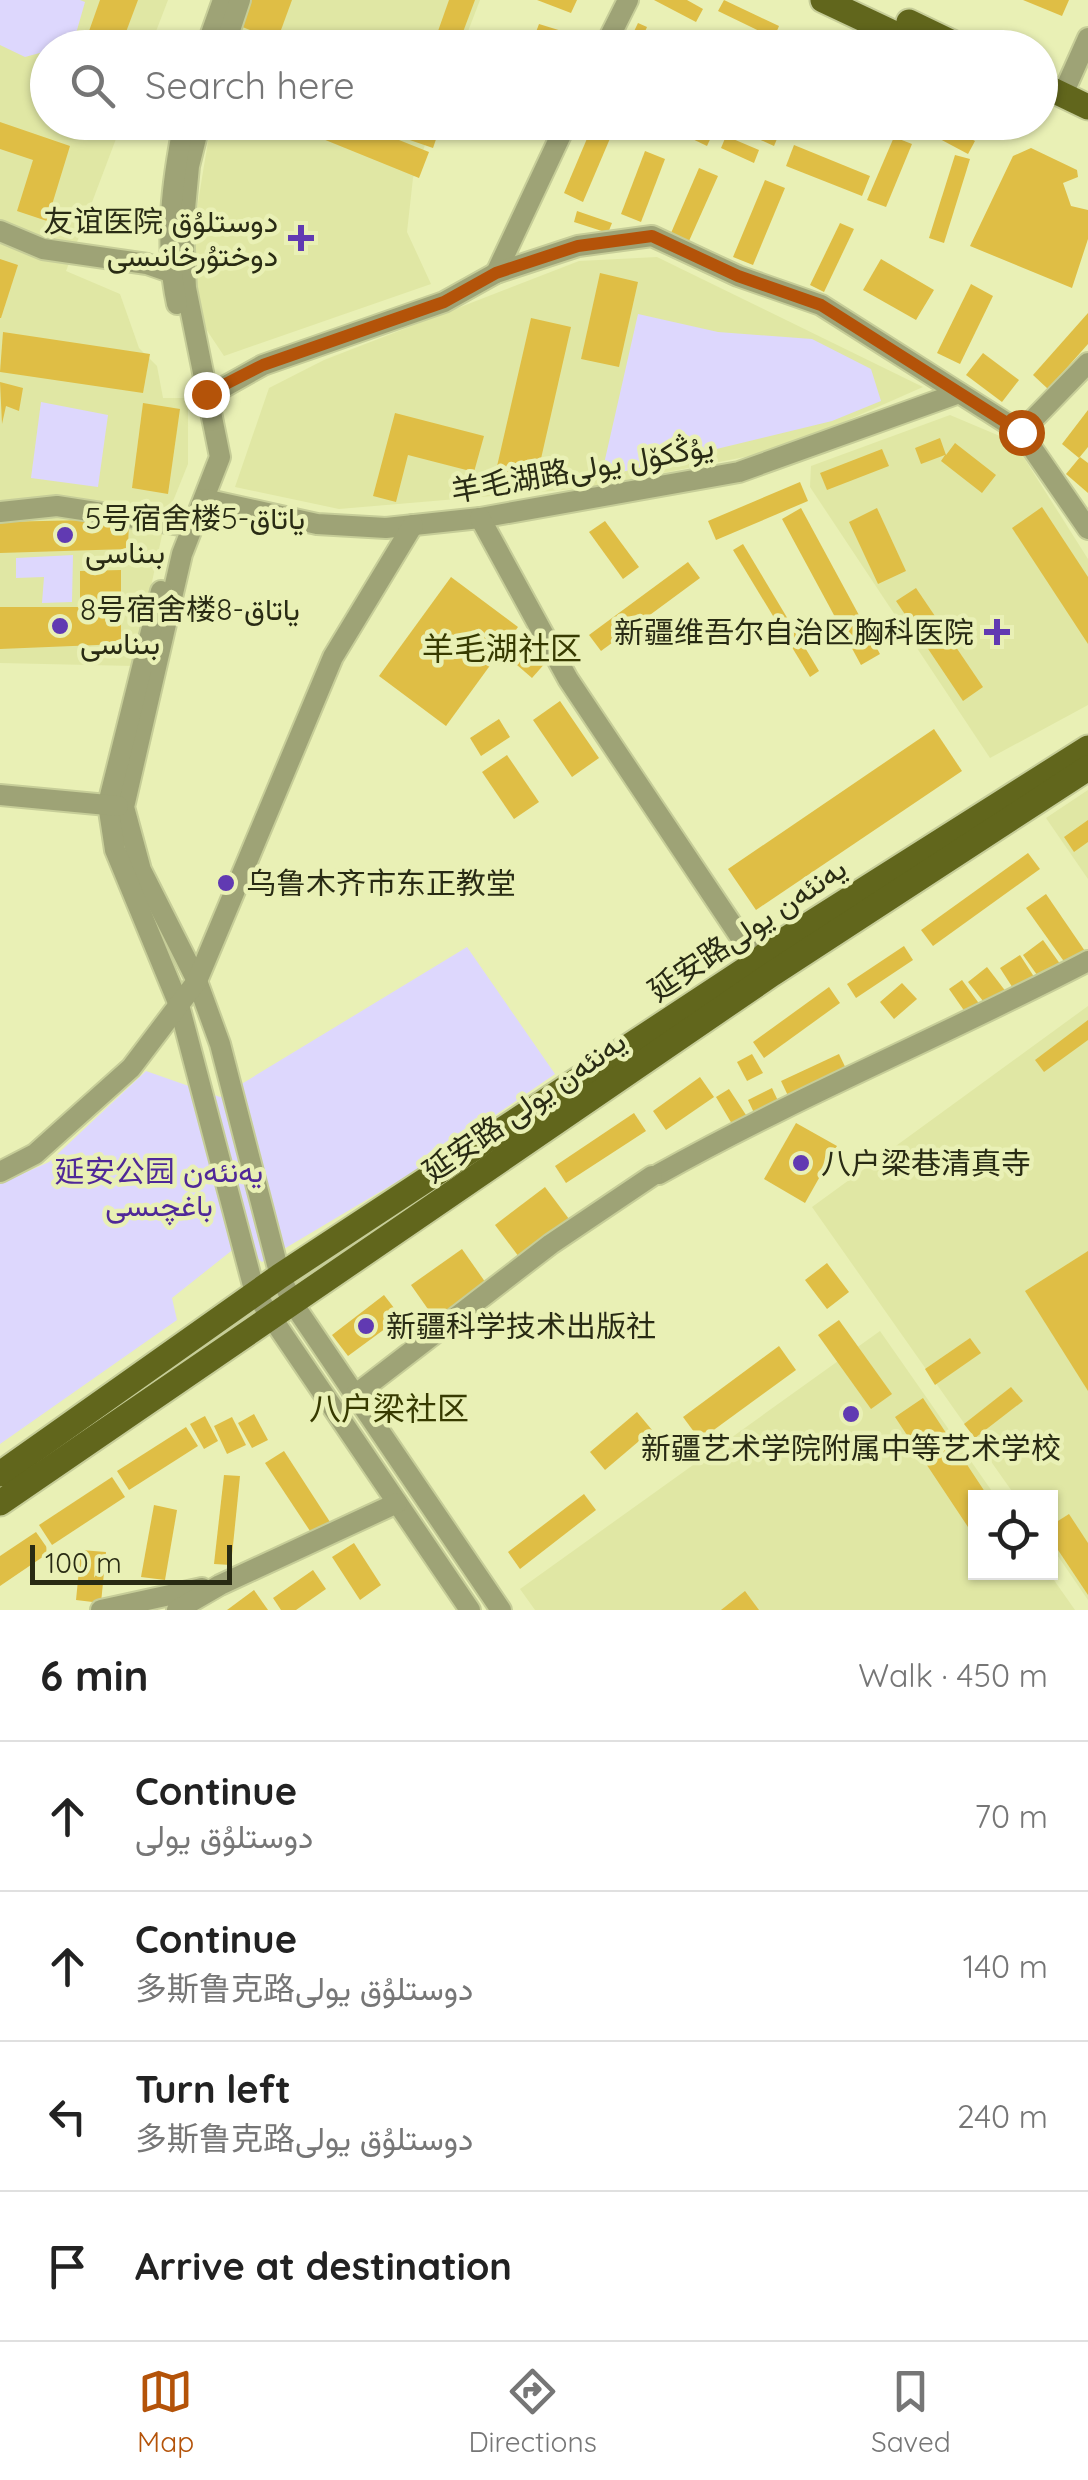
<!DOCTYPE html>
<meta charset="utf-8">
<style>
body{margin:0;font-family:Quicksand,Vazirmatn,"Noto Sans SC",sans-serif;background:#f2f2f2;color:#222}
.controls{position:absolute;right:30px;bottom:30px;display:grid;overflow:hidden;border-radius:0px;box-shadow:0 2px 8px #0004}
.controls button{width:90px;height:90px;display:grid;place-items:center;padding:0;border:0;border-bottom:2px solid #e0e0e0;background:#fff;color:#222;font:50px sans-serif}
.scale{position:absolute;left:30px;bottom:25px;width:202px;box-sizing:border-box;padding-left:10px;border:5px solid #292b14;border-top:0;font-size:28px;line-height:35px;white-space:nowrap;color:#292b14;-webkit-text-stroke:8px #e9f0b5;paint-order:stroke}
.stop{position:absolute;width:30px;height:30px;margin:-22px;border:8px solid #b45309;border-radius:50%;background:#fff}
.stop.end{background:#b45309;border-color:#fff;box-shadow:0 2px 10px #0008}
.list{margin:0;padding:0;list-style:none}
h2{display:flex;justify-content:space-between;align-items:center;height:130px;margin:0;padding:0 40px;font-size:42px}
h2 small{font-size:32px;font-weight:400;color:#767676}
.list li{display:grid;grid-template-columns:65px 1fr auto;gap:30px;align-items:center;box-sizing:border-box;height:150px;padding:0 40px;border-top:2px solid #e0e0e0}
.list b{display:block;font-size:38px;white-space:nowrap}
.list p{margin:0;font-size:32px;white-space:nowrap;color:#767676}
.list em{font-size:32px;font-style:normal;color:#767676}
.icon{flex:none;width:55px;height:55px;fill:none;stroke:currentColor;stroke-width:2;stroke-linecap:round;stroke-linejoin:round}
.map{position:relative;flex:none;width:1088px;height:1610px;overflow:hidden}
.search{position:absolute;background:#fff;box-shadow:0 2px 8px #0004;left:30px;right:30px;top:30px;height:110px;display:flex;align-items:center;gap:25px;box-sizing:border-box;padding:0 35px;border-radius:55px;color:#767676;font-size:38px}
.sheet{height:730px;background:#fff}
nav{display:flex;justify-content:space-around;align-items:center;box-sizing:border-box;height:140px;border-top:2px solid #e0e0e0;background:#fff;font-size:28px;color:#767676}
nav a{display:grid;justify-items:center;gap:5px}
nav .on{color:#b45309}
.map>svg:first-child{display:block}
.built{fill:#e0e7a4}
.green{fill:#ddd7fd}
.building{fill:#dfbe45}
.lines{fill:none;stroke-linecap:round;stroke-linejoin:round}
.minor-casing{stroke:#c6cd98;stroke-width:24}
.major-casing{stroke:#c6cd98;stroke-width:29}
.minor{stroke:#9ea376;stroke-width:20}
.major{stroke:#61661c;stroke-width:25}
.route{stroke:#b45309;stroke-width:12}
.poi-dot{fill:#613ab2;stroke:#e9f0b5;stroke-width:4}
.labels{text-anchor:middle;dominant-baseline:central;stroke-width:9;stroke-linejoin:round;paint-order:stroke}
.poi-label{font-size:30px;fill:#292b14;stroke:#e9f0b5;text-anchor:start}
.street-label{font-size:30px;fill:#292b14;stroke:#e9f0b5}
.park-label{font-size:30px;fill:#4f2898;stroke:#e9f0b5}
.neighbourhood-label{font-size:32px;fill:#373a00;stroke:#e9f0b5}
</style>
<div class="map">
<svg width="1088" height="1610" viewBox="0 0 1088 1610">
<rect width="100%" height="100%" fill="#e9f0b5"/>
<!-- built -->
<g class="built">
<polygon points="0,0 168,0 150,47 48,48 48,122 122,123 66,271 120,294 139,348 157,366 163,398 188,398 188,464 165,521 134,666 0,663"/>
<polygon points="248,0 480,0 462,47 234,48"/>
<polygon points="211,123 433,123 413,178 407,232 431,284 224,356 204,326 191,245"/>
<polygon points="657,257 923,387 780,450 586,488 339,509 235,487 269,388 324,360 579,261"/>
<polygon points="950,415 1014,442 1088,559 1088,705 990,758 810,487 811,466"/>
<polygon points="1088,790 1088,879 1046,818"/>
<polygon points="1088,1006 1088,1600 1051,1546 1050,1498 1016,1497 812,1207"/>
<polygon points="880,1331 996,1497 976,1498 976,1572 1049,1573 1075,1610 535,1610 520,1589"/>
</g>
<!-- green -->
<g class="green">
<polygon points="0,0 80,0 85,2 73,44 25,57 0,45"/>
<polygon points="638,314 718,332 812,339 871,369 881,401 832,421 601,477"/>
<polygon points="41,402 108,415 98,487 31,478"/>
<polygon points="73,555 72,602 42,603 44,577 16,578 16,558"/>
<polygon points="467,947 555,1074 410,1174 262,1262 240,1244 172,1298 177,1320 0,1444 0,1184 49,1162 146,1071 220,1097"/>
</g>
<!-- building -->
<g class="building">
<polygon points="100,0 138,0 120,48 83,48"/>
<polygon points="250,0 292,0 277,41 240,26"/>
<polygon points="449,0 475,0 457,48 432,48"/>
<polygon points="537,0 577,0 571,13"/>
<polygon points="654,0 687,0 703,9 696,22"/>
<polygon points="724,0 779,26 774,38 718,11"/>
<polygon points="1023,0 1069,0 1062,16"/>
<polygon points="638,23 647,27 638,48 626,48"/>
<polygon points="539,24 565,32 560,48 530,48"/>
<polygon points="0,122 70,146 47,221 17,211 33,160 0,149"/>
<polygon points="281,122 354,122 429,152 419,178"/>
<polygon points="406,122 442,122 433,148 401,137"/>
<polygon points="509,122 540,122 531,139"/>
<polygon points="594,122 617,122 583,202 564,193"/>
<polygon points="657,122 718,122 707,146"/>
<polygon points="760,122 784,122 774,146 754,137"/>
<polygon points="945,125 975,141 968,154 938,138"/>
<polygon points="726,136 759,150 754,163 721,148"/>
<polygon points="894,137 912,144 886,207 867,200"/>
<polygon points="794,145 870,176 862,196 786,166"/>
<polygon points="1031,148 1077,170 1078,177 1063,183 1071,206 1088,210 1088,239 1072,288 970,246 1013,156"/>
<polygon points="645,151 665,159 641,222 621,214"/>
<polygon points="955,155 970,159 944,243 929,238"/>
<polygon points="699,168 718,176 689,241 671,233"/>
<polygon points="765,180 785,188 753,265 733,257"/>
<polygon points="577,211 612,223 608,233 574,222"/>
<polygon points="840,223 854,229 824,292 810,285"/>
<polygon points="0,259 18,265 1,318 0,318"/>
<polygon points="881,259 934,290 916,320 863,290"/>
<polygon points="600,273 638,282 619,367 581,359"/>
<polygon points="971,284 993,296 960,364 937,353"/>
<polygon points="1088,313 1088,344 1048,389 1033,375"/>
<polygon points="531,318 571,327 535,485 495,475"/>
<polygon points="3,332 150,354 143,393 0,372"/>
<polygon points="983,353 1019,380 1002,402 966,375"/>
<polygon points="0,382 23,388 19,411 6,406 2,424"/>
<polygon points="143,403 180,409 168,494 132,488"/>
<polygon points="1088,410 1088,447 1079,458 1062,444"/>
<polygon points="395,413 484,436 474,472 408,455 396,502 373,496"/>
<polygon points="940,438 946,455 955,443 996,475 982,493 941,461 945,455 921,464 915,448"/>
<polygon points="882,449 889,466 827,490 820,473"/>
<polygon points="1080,457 1088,463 1088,493 1066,474"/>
<polygon points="800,482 808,501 716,540 708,521"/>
<polygon points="1042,507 1088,577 1088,644 1012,528"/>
<polygon points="801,508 880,654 861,665 782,519"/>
<polygon points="877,508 906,571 878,584 849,522"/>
<polygon points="129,519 128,549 0,553 0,522"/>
<polygon points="605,521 639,567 623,579 589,532"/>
<polygon points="743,544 819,671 810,677 733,550"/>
<polygon points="688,562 700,578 601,651 589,635"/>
<polygon points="121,570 121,644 0,649 0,607 80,607 80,571"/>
<polygon points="451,577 518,627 446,726 379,676"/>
<polygon points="916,588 983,687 963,701 896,601"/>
<polygon points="532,648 547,661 532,678 517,665"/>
<polygon points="560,701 599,758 572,777 533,720"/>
<polygon points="499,719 510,737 481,756 470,738"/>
<polygon points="934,729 962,771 756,910 728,869"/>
<polygon points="507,755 539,802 514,819 482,772"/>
<polygon points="1088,820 1088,842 1074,852 1064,837"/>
<polygon points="1028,853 1040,869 933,946 921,930"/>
<polygon points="1046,894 1087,954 1068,967 1026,908"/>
<polygon points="1043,940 1063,968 1042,982 1023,955"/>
<polygon points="904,946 913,960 856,998 847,984"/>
<polygon points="1020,955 1040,986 1020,999 1000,968"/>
<polygon points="987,967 1010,997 991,1011 968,982"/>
<polygon points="962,980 983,1009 970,1019 949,989"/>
<polygon points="902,983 917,999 894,1019 880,1002"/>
<polygon points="829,987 840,1003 764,1058 753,1042"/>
<polygon points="1088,1020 1088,1040 1044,1072 1035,1060"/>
<polygon points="752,1054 763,1073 747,1081 737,1062"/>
<polygon points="839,1054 849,1075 791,1102 781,1081"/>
<polygon points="700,1077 714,1097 666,1130 653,1111"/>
<polygon points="772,1088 779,1103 755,1115 748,1100"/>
<polygon points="729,1089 746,1115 732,1124 716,1097"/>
<polygon points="634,1113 646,1131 566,1183 555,1166"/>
<polygon points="796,1123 837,1146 805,1203 764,1179"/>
<polygon points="545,1187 572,1223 522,1261 495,1225"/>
<polygon points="462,1249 488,1286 437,1322 411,1285"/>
<polygon points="1088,1251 1088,1391 1025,1291"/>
<polygon points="827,1263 849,1292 827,1309 805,1280"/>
<polygon points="384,1295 401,1317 348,1356 332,1335"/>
<polygon points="839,1320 892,1394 871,1409 818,1335"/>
<polygon points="970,1338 981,1353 935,1385 925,1369"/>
<polygon points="779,1346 796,1370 700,1440 683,1417"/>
<polygon points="1011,1387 1023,1401 975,1438 964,1424"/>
<polygon points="923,1398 989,1498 976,1498 976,1526 970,1530 895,1417"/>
<polygon points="637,1412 652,1430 605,1470 590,1452"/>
<polygon points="254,1414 268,1440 252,1448 238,1423"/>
<polygon points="205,1416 218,1441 204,1449 190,1424"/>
<polygon points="232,1417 246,1445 227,1454 214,1426"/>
<polygon points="186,1427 198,1446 129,1490 117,1471"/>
<polygon points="284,1451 330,1522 312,1534 265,1463"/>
<polygon points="224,1475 240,1476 231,1565 214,1564"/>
<polygon points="112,1477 125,1497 52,1545 39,1525"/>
<polygon points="584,1494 596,1510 520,1569 508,1552"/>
<polygon points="154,1505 177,1510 165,1580 141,1577"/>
<polygon points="1069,1514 1088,1543 1088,1595 1050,1538 1050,1526"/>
<polygon points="36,1532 50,1552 0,1586 0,1556"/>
<polygon points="354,1543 381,1585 360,1600 332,1557"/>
<polygon points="81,1550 106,1552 101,1603 76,1600"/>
<polygon points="313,1570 326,1589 296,1610 281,1610 273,1598"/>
<polygon points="254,1590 268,1610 227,1610"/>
<polygon points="745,1591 759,1610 721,1610"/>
</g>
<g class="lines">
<!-- minor casing -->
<g class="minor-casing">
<g id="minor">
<polyline points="206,48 223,0"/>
<polyline points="224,48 240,0"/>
<polyline points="604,48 628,0"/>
<polyline points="1063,94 1088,38"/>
<polyline points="200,122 189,166 183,230 186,288 220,457 182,554 124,807 141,870 197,981 220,1044 280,1276 294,1305 501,1610"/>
<polyline points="0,231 43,249 147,264 173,273"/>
<polyline points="496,273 567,122"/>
<path d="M177,304C164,244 172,182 184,122"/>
<polyline points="199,401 263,365 444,302 496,273 578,246 652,236 738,276 821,305 1021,432 1088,529"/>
<polyline points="1021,432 1088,363"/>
<polyline points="204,499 317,524 386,528 480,518 739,472 959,393"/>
<polyline points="0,512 57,506 180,525"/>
<polyline points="480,518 568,679 757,962"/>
<polyline points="161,591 108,804 115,850 179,1005 255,1293 470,1610"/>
<polyline points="0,795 118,806"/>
<polyline points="0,1172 35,1154 131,1068 197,981 333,657 413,525"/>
<path d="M659,1174C798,1096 946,1035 1088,961"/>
<polyline points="355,1395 551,1244 652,1176"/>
<polyline points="101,1610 202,1588"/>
<polyline points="177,1610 220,1585 397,1503"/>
</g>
</g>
<!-- major casing -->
<g class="major-casing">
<g id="major">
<polyline points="823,0 925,48"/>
<polyline points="909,22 963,48"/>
<polyline points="1040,84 1088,107"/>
<polyline points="0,1474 280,1276 757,962 775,946 1088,748"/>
<polyline points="0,1503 772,974 1088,768"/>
</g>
</g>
<!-- minor -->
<use href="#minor" class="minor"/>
<!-- major -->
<use href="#major" class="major"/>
</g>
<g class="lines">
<!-- route -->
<polyline class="route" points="206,394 263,365 444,302 496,273 578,246 652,236 738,276 821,305 1021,432"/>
</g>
<!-- markers -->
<g class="poi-dot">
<path d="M296 223h10v10h10v10h-10v10h-10v-10h-10v-10h10z"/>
<circle cx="65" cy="535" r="10"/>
<circle cx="60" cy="626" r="10"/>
<path d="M992 617h10v10h10v10h-10v10h-10v-10h-10v-10h10z"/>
<circle cx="226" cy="883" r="10"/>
<circle cx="801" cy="1163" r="10"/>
<circle cx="366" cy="1326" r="10"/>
<circle cx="851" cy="1414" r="10"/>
</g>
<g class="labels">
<!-- poi labels -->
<g class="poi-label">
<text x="278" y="221" text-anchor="end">友谊医院 دوستلۇق<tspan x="278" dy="34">دوختۇرخانىسى</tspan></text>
<text x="85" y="518">5号宿舍楼5-ياتاق<tspan x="85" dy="34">بىناسى</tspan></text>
<text x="80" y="609">8号宿舍楼8-ياتاق<tspan x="80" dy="34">بىناسى</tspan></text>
<text x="974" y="632" text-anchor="end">新疆维吾尔自治区胸科医院</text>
<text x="246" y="883">乌鲁木齐市东正教堂</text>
<text x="821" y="1163">八户梁巷清真寺</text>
<text x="386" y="1326">新疆科学技术出版社</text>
<text x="851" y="1448" text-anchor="middle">新疆艺术学院附属中等艺术学校</text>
</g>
<!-- street labels -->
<g class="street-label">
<text transform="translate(582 468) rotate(-10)">羊毛湖路يۇڭكۆل يولى</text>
<text transform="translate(747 929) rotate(-34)">延安路يەنئەن يولى</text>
<text transform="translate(524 1106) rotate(-35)">延安路 يەنئەن يولى</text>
</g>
<!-- park labels -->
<g class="park-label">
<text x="159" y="1171">延安公园 يەنئەن<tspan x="159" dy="34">باغچىسى</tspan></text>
</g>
<!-- neighbourhood labels -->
<g class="neighbourhood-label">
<text x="502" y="648">羊毛湖社区</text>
<text x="389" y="1408">八户梁社区</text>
</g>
</g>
</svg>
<div class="controls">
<button><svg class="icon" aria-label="locate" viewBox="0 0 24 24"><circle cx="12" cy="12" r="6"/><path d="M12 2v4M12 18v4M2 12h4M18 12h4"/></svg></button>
</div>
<div class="scale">100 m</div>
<div class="stop" style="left:1021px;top:432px"></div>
<div class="stop end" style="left:206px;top:394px"></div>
<div class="search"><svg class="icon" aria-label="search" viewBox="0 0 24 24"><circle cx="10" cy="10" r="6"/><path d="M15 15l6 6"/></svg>Search here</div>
</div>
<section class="sheet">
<h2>6 min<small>Walk · 450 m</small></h2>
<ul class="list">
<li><svg class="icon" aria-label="ahead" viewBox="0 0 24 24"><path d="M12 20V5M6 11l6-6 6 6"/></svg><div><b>Continue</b><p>دوستلۇق يولى</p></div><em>70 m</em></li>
<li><svg class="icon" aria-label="ahead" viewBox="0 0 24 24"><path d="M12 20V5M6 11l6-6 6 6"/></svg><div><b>Continue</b><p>多斯鲁克路دوستلۇق يولى</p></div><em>140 m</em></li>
<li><svg class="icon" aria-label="left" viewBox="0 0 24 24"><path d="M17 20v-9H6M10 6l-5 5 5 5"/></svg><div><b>Turn left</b><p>多斯鲁克路دوستلۇق يولى</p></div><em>240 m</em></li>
<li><svg class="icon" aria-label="arrive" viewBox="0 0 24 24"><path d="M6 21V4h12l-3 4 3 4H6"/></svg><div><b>Arrive at destination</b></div></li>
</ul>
</section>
<nav>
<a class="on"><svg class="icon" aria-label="map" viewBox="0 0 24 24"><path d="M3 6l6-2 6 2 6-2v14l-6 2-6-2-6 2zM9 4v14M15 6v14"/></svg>Map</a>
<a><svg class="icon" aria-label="directions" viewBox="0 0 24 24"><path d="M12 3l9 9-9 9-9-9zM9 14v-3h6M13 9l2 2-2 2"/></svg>Directions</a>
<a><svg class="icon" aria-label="saved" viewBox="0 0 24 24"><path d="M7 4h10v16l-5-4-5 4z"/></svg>Saved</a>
</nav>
